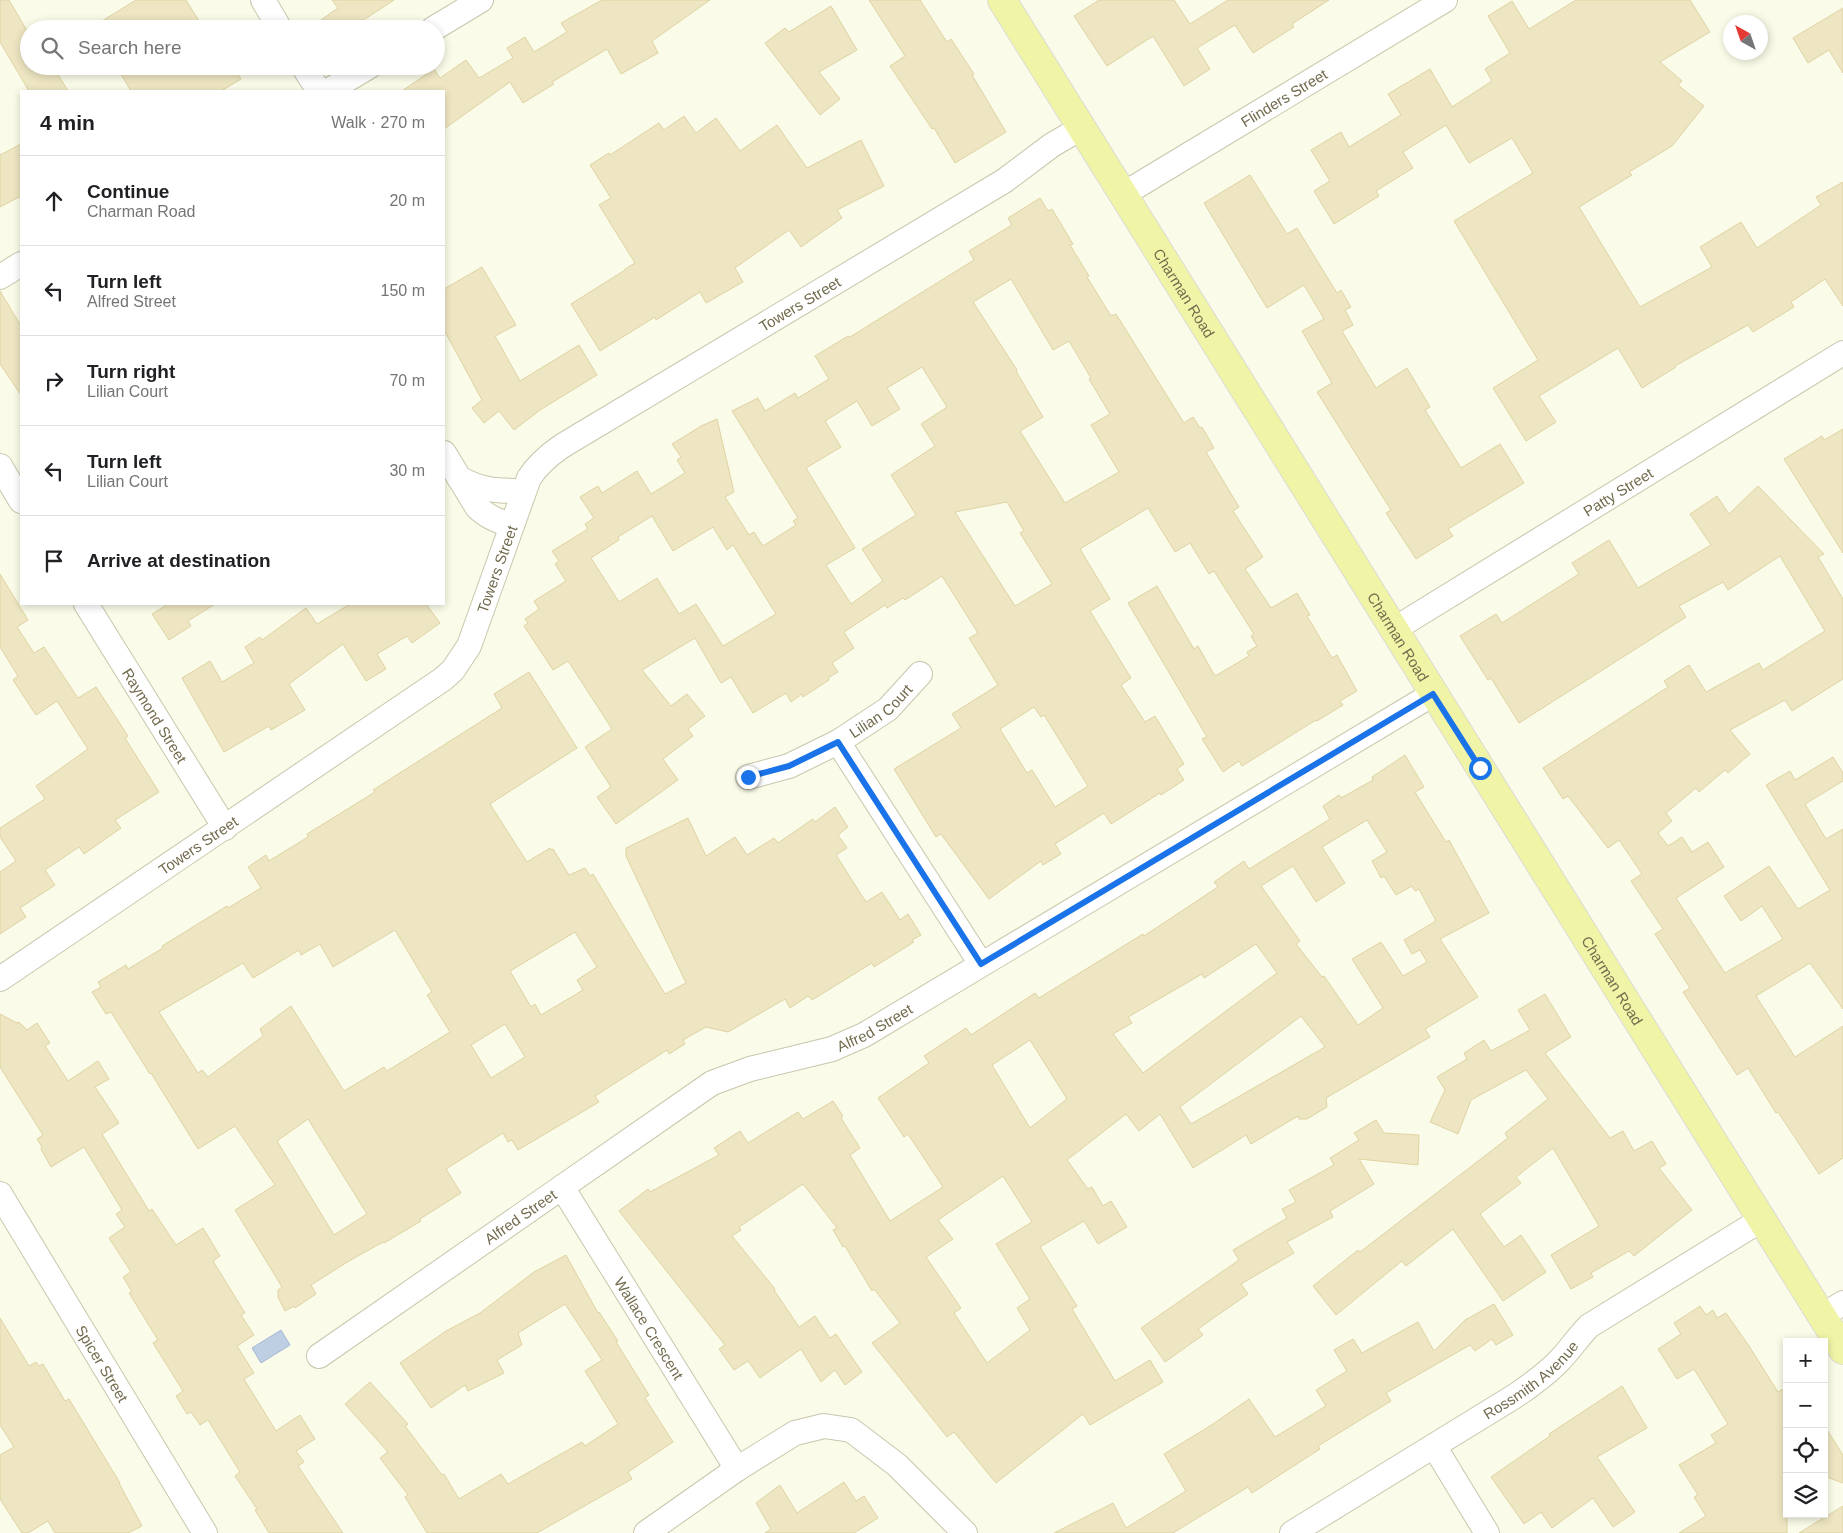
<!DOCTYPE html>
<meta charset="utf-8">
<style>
body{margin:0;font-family:Arial,sans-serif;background:#f6f6f6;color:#202124}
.controls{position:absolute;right:15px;bottom:15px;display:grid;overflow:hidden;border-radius:0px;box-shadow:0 2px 8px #0003}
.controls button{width:45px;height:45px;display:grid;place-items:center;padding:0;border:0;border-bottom:1px solid #e0e0e0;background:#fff;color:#202124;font:25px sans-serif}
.compass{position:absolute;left:1723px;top:15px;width:45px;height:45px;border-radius:50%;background:#fff;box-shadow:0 2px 8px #0003;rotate:320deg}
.stop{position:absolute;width:15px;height:15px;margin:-11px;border:4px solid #1a73e8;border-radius:50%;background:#fff}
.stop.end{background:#1a73e8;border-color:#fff;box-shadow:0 1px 5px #0008}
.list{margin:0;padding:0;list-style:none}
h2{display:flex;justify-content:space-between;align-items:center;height:65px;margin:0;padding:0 20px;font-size:21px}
h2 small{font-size:16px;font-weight:400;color:#757577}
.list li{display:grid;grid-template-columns:32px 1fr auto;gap:15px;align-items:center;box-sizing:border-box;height:90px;padding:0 20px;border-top:1px solid #e0e0e0}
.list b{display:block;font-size:19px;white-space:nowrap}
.list p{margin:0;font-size:16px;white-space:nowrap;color:#757577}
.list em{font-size:16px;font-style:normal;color:#757577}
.icon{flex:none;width:28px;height:28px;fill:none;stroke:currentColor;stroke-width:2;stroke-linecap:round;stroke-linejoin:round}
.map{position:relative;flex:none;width:1843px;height:1533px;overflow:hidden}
.search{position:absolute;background:#fff;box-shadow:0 2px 8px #0003;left:20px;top:20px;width:425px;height:55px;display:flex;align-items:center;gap:12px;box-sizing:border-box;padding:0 18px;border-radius:28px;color:#757577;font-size:19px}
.panel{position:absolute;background:#fff;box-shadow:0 2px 8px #0003;left:20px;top:90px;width:425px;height:515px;border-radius:0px}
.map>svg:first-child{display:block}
.water{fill:#becee3;stroke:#a5b9d4}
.building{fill:#eee6c2;stroke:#dfd3a3;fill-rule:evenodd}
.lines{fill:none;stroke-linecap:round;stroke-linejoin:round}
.minor-casing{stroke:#c9c6ac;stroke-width:26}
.major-casing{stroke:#dddbd5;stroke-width:30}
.minor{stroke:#fff;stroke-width:24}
.major{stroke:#f0f4a6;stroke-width:28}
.route{stroke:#1a73e8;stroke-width:6}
.labels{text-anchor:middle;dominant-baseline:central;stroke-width:4.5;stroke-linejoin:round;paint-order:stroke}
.street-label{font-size:15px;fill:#736b4e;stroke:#fdfeee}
</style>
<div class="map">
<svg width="1843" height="1533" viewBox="0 0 1843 1533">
<rect width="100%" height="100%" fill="#fafbe8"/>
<!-- water -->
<polygon class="water" points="281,1330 290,1345 261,1363 252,1348"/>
<!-- building -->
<g class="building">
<polygon points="0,0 9,0 29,34 29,66 53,66 68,91 29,91 0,42"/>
<polygon points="136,0 186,0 204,29 89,29"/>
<polygon points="332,0 394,0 350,29 308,29 338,8"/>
<polygon points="602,0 710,0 652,41 658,53 621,74 607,49 552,82 554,84 523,103 510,82 444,129 444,91 402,91 434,69 440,78 466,60 479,78 513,58 507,48 525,37 534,52 567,32 561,23"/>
<polygon points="869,0 920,0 947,42 951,39 974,74 972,75 1006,132 955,163 934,128 932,129 890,66 905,56"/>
<polygon points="1099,0 1174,0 1190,24 1228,0 1329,0 1292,24 1294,27 1253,53 1235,25 1197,48 1210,69 1184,86 1153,36 1107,66 1074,16"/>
<polygon points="1576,0 1690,0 1710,32 1660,62 1682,81 1678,85 1704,106 1672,146 1629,172 1632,175 1579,207 1640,307 1712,267 1700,247 1741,222 1757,248 1821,205 1816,197 1843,182 1843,306 1825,279 1791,302 1794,307 1753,332 1748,325 1675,366 1676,367 1642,388 1618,348 1539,396 1556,422 1526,441 1493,388 1538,360 1454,221 1533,173 1512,138 1469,163 1446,125 1403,152 1413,168 1376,191 1379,196 1334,224 1314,191 1330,181 1311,150 1341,132 1349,147 1401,115 1388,94 1430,69 1452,107 1492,81 1485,69 1510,53 1488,16 1512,1 1529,29"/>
<polygon points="831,6 857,50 819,72 840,99 820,115 765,43 785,28 789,32"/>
<polygon points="1843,8 1843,73 1829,50 1808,63 1793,38"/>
<polygon points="116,66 233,66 241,79 221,91 131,91"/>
<polygon points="684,116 696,133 716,118 740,151 777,125 807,168 861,140 884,186 837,210 842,218 801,247 789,230 735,268 743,282 706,303 700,292 656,320 655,317 600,351 571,304 625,270 625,269 635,263 599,205 611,198 590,165 609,153 610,155 659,123 664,130"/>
<polygon points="21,144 21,196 0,207 0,155"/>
<polygon points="1250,175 1287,234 1297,228 1337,293 1341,290 1351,307 1345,310 1353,325 1342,331 1376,388 1407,368 1430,407 1425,410 1461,468 1500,444 1524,483 1448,529 1453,536 1416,559 1386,513 1391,510 1317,392 1332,383 1302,331 1324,319 1304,285 1267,308 1204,203"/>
<path d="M1040,198L1048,211L1052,209L1073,244L1070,245L1089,276L1087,277L1111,316L1116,314L1184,423L1193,417L1200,428L1202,427L1214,448L1206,452L1239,507L1233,511L1263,557L1245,569L1271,608L1297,593L1310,615L1307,616L1332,658L1337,655L1357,691L1340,701L1343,705L1317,721L1316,720L1242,766L1239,761L1223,772L1202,739L1207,737L1128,603L1157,586L1194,649L1198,646L1215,676L1249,656L1247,652L1257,646L1251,636L1254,634L1214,571L1209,574L1190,543L1175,552L1148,508L1080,549L1110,599L1090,611L1131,678L1121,685L1145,722L1155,716L1184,764L1177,769L1184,780L1161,795L1160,793L1111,824L1104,813L1055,844L1061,854L1043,865L1041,861L989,899L941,834L936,837L894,769L961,728L952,714L998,685L969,638L978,633L942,576L905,600L903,598L887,608L885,605L844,632L854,648L832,663L838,672L828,678L829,680L803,697L802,694L791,702L786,693L753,713L731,677L721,683L695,638L642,670L671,706L687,694L705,716L688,729L693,736L663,759L678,780L616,824L597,797L611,787L585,747L612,729L568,661L553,670L524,626L528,623L525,619L539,609L534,601L566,581L555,564L559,561L552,551L588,529L585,524L594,518L580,497L598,486L602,493L637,471L651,494L685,473L677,460L681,457L672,444L701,426L717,419L734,492L725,497L749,535L754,532L763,546L796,525L793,521L798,518L732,411L758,398L765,411L795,393L798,398L829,379L815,356L848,336L850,337L974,260L969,251L1012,225L1008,218ZM1011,279L1053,350L1069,341L1091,378L1089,379L1110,414L1091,425L1119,472L1065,503L1020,431L1043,417L1016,371L1017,370L973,302ZM922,367L947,407L921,424L935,446L891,475L916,515L862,549L883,581L851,604L826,565L855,548L806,468L841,447L825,421L857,401L872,426L900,409L887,388ZM1007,502L1024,531L1020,533L1052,584L1015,606L955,512ZM652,516L673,551L713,527L727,550L733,545L776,614L723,646L696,604L679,614L657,578L619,602L591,558L619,540L618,537ZM1034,707L1041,717L1044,715L1088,786L1055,807L1032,770L1027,773L1000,729Z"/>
<polygon points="482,267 516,325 495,336 520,381 579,345 597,375 540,410 514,430 499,411 484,423 472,408 482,400 444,330 444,289"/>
<polygon points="0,291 21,326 21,395 0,364"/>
<polygon points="1843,429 1843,553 1784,459 1822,436 1824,440"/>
<polygon points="1758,486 1824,554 1818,557 1843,599 1843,679 1792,711 1785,700 1730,730 1750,754 1728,773 1725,770 1699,792 1696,788 1666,813 1672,821 1658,833 1668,846 1682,837 1692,852 1708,842 1724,867 1676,898 1725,973 1783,939 1762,906 1741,921 1724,896 1769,866 1798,909 1830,890 1766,785 1790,771 1795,780 1833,757 1843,773 1843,781 1805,804 1826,839 1843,829 1843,1009 1810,963 1756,996 1795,1057 1843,1026 1843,1158 1819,1174 1778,1112 1776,1113 1748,1068 1737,1075 1683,992 1690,988 1655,934 1663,929 1631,881 1642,874 1619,840 1608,848 1568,796 1563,799 1543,768 1668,687 1664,681 1689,665 1706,692 1759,663 1763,670 1825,631 1780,556 1728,590 1723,582 1679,606 1686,617 1519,723 1491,678 1488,680 1460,636 1496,614 1502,623 1579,574 1572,563 1609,540 1638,588 1711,545 1690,514 1717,496 1729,514"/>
<polygon points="0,574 28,620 17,627 34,653 44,647 78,698 96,687 128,736 125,738 159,792 115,820 121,828 84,854 79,847 45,870 55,885 20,908 26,917 0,934 0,872 16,861 0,837 0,828 45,799 36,786 88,749 57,701 36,715 13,680 18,676 0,647"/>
<polygon points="168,604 215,604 188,621 191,626 169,640 152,614"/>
<polygon points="350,604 426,604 440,623 412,643 407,636 377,654 386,669 366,681 343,644 289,684 305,710 271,730 269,726 224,752 182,678 210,661 222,682 254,663 245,647 260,637 262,640 306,608 317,624"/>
<path d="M529,672L577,748L490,804L527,862L550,848L551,850L553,849L569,875L585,868L590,876L593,874L665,994L686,983L626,856V848L688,818L706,856L735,837L747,855L774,838L778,843L813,819L815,822L835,807L848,827L838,835L847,848L836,855L866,902L882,892L900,920L908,914L921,935L912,940L914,942L874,967L872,963L812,1000L808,996L790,1008L785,999L728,1032L706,1027L683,1040L685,1044L669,1054L667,1050L595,1096L599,1102L518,1150L512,1140L508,1142L503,1133L446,1169L461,1193L420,1219L421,1221L384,1243L383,1242L349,1261L311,1285L316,1294L295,1308L294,1306L285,1311L278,1297V1290L282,1287L235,1210L275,1185L235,1126L198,1149L151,1073L150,1074L111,1012L106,1014L92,992L101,987L98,982L126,965L128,969L163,948L162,946L227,906L228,908L261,888L248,867L266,855L269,861L308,837L307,834L375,792L373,790L502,708L494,694ZM395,930L432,992L427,995L450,1032L387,1071L384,1067L344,1091L291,1006L260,1029L263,1036L208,1077L202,1070L198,1073L159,1012L243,963L253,978L299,950L301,955L320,944L333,967ZM575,932L597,967L577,980L583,990L541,1015L535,1004L531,1007L510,971ZM505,1024L525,1057L491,1078L471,1045ZM308,1119L367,1214L334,1235L277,1141Z"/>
<path d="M1405,755L1424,787L1415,792L1446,842L1449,840L1489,913L1440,939L1478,997L1425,1029L1430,1037L1326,1098L1327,1107L1307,1119H1299L1298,1116L1251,1144L1246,1135L1193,1168L1160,1114L1139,1131L1126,1114L1067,1160L1088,1189L1092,1187L1103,1206L1111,1201L1127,1227L1098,1244L1084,1221L1040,1247L1077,1306L1072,1309L1115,1381L1150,1360L1163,1382L1090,1425L1083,1414L996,1483L954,1432L947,1437L872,1343L900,1323L874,1289L872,1291L845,1246L843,1247L833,1230L837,1228L803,1184L739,1227L741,1230L732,1236L775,1289L774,1290L799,1327L815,1316L830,1338L836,1334L862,1372L845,1385L835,1370L821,1382L801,1349L760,1378L748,1361L734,1370L719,1349L725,1345L619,1211L648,1189L650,1192L719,1155L714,1148L740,1131L748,1143L798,1112L803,1119L833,1101L843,1116L841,1118L860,1148L850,1155L890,1221L943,1187L908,1134L904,1137L878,1098L929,1063L924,1056L966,1028L971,1035L1035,993L1039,998L1143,934L1144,936L1218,887L1214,882L1244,861L1249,869L1330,819L1323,806L1339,795L1341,798L1373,780L1372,777ZM1367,820L1387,852L1372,861L1381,878L1384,876L1396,895L1412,886L1415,891L1419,889L1436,921L1404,940L1412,954L1420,950L1427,962L1403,976L1381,942L1352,959L1383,1008L1358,1025L1324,976L1322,977L1296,944L1300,941L1261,886L1293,866L1316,902L1345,883L1322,847ZM1256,944L1277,973L1143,1073L1113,1034L1132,1023L1128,1017L1202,974L1204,978ZM1301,1016L1325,1047L1191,1124L1180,1107ZM1030,1040L1067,1099L1030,1128L992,1065ZM1003,1176L1032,1222L996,1244L1030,1299L1017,1308L1030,1330L987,1363L954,1313L961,1308L926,1257L953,1239L938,1220Z"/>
<polygon points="1545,994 1571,1037 1545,1053 1610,1138 1623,1131 1634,1151 1652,1141 1666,1164 1659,1168 1692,1210 1634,1256 1629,1251 1591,1273 1593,1277 1571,1289 1551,1255 1599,1226 1553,1148 1516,1177 1521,1183 1480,1214 1504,1247 1521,1235 1546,1272 1503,1301 1453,1229 1406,1266 1402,1261 1336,1315 1313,1286 1358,1250 1360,1252 1508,1138 1505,1133 1548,1099 1526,1070 1471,1100 1458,1134 1430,1122 1445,1090 1437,1077 1467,1059 1464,1053 1484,1040 1491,1051 1530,1030 1518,1010"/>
<polygon points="0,1014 17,1023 19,1022 27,1030 37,1023 50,1043 45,1046 68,1081 98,1061 109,1079 95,1087 119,1123 102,1134 149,1211 152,1209 176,1245 203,1228 220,1256 213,1261 245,1313 241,1315 254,1335 237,1346 254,1373 244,1379 276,1431 300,1415 315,1439 296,1451 304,1462 298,1466 343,1533 269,1533 255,1510 257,1509 235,1476 240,1472 208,1420 200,1425 191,1412 187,1414 176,1396 183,1391 153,1343 158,1340 129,1293 132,1292 123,1277 131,1272 109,1238 125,1227 116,1214 122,1210 84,1147 51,1167 41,1149 42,1147 37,1139 43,1135 0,1067"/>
<polygon points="1376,1120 1384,1133 1419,1135 1418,1165 1359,1159 1374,1184 1330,1211 1333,1217 1287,1242 1294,1253 1241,1284 1248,1294 1198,1329 1203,1335 1165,1362 1141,1328 1239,1260 1233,1250 1287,1218 1282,1209 1296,1202 1289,1190 1334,1165 1330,1158 1359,1140 1354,1133"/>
<polygon points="566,1255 598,1313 599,1312 618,1341 616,1342 649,1395 645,1398 673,1442 628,1472 632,1479 537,1533 427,1533 405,1497 408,1495 380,1458 388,1452 345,1404 370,1382 408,1424 405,1426 442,1475 444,1474 459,1499 501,1474 508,1484 582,1442 585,1446 618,1424 585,1371 602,1360 565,1304 518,1333 522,1345 497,1360 504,1373 468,1391 465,1385 431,1408 400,1363 446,1331 480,1313 534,1272"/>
<polygon points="1494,1304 1513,1335 1496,1345 1492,1339 1475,1351 1470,1345 1386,1393 1391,1401 1318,1446 1320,1449 1252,1493 1248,1487 1173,1533 1054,1533 1113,1503 1126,1528 1186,1491 1164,1454 1210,1426 1249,1399 1275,1437 1326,1406 1316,1390 1347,1371 1334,1350 1353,1339 1362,1353 1418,1322 1434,1351 1465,1320"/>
<polygon points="1700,1306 1706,1315 1713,1310 1717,1318 1726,1313 1749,1346 1778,1392 1787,1387 1787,1533 1679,1533 1706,1516 1694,1497 1698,1495 1679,1465 1716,1443 1711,1435 1728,1424 1694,1369 1677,1379 1658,1349 1681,1334 1674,1323"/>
<polygon points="0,1318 29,1366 36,1362 39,1366 43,1364 65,1401 69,1399 120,1483 119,1483 142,1526 128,1533 55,1533 48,1521 28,1533 22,1533 0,1499 0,1455 14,1447 0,1425"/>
<polygon points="1622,1386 1647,1428 1597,1457 1635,1512 1613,1527 1593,1498 1552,1528 1541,1512 1524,1524 1491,1477 1550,1436 1549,1434"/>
<polygon points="1824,1425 1843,1455 1843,1483 1824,1476"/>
<polygon points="844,1482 856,1501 864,1496 878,1518 854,1533 765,1533 771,1529 756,1503 780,1485 797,1513"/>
<polygon points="1843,1506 1843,1533 1799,1533"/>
</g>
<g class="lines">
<!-- minor casing -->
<g class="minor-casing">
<g id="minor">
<polyline points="263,0 280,29"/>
<polyline points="433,29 481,0"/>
<polyline points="303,66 319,91"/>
<polyline points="328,91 370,66"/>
<path id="s1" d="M1122,195L1445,0"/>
<polyline points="0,277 21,264"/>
<path d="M444,453L477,507C487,517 498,521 511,525"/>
<polyline points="0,466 21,501"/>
<path d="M459,478C482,491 498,491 523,491"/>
<path id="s2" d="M86,604L225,828"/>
<path id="s3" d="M1393,630L1843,353"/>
<polyline points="838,742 981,964"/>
<path id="s4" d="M748,777L789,766L838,742L888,709L920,674"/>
<path id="s5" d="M0,979L443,679L453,670L469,646L529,478C538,464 549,455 562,446L1004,181L1052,145L1081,128"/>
<path id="s6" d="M562,1187L737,1469"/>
<path id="s7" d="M0,1194L205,1533"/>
<polyline points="1822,1316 1843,1303"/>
<path id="s8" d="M319,1356L712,1083L750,1069L832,1049L864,1035L1433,694"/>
<polyline points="1434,1446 1487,1533"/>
<polyline points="646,1533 737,1469 795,1433 824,1426 851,1430 897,1465 965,1533"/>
<path id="s9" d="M1292,1533L1515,1396C1530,1386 1545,1375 1558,1362C1569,1351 1578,1337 1589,1326L1761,1220"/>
</g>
</g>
<!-- major casing -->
<g class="major-casing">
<g id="major">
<path id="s10" d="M1002,0L1843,1350"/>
</g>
</g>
<!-- minor -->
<use href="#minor" class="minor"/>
<!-- major -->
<use href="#major" class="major"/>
</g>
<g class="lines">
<!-- route -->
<polyline class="route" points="748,777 789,766 838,742 981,964 1433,694 1480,768"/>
</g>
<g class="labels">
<!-- street labels -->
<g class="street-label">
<text stroke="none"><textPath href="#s1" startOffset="189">Flinders Street</textPath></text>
<text stroke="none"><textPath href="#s10" startOffset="345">Charman Road</textPath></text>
<text stroke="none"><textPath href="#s5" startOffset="1079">Towers Street</textPath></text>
<text stroke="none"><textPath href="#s3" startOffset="264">Patty Street</textPath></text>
<text stroke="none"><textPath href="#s5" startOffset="659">Towers Street</textPath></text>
<text stroke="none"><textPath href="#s10" startOffset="750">Charman Road</textPath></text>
<text stroke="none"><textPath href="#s4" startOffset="150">Lilian Court</textPath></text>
<text stroke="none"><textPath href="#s2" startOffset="131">Raymond Street</textPath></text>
<text stroke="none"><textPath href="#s5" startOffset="239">Towers Street</textPath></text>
<text stroke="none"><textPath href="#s10" startOffset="1155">Charman Road</textPath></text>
<text stroke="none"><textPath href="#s8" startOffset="651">Alfred Street</textPath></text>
<text stroke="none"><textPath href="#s8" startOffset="245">Alfred Street</textPath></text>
<text stroke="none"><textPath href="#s6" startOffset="166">Wallace Crescent</textPath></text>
<text stroke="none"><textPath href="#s7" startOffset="198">Spicer Street</textPath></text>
<text stroke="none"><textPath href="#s9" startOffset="284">Rossmith Avenue</textPath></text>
</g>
</g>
</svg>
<div class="controls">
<button>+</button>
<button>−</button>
<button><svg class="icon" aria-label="locate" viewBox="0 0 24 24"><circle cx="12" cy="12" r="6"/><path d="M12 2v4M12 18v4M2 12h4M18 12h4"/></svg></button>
<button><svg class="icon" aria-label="layers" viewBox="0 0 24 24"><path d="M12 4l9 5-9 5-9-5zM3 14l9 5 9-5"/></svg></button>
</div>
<svg class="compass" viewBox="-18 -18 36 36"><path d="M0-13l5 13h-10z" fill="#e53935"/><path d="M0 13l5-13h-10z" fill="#757577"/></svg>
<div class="stop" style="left:1480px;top:768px"></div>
<div class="stop end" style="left:748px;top:777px"></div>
<div class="search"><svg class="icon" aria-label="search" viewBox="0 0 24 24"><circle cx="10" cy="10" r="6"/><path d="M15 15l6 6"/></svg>Search here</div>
<section class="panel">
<h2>4 min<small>Walk · 270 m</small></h2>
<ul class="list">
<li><svg class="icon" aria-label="ahead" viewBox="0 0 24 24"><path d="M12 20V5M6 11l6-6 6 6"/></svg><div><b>Continue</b><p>Charman Road</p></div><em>20 m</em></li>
<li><svg class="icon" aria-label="left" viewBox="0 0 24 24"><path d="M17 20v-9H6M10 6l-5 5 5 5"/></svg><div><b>Turn left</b><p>Alfred Street</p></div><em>150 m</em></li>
<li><svg class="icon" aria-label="right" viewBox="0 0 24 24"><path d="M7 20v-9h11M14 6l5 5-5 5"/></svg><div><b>Turn right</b><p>Lilian Court</p></div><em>70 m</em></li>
<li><svg class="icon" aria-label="left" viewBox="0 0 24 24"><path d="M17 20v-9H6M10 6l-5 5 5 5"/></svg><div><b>Turn left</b><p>Lilian Court</p></div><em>30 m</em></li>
<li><svg class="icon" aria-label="arrive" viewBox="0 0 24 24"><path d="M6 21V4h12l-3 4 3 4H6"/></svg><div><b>Arrive at destination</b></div></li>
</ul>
</section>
</div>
